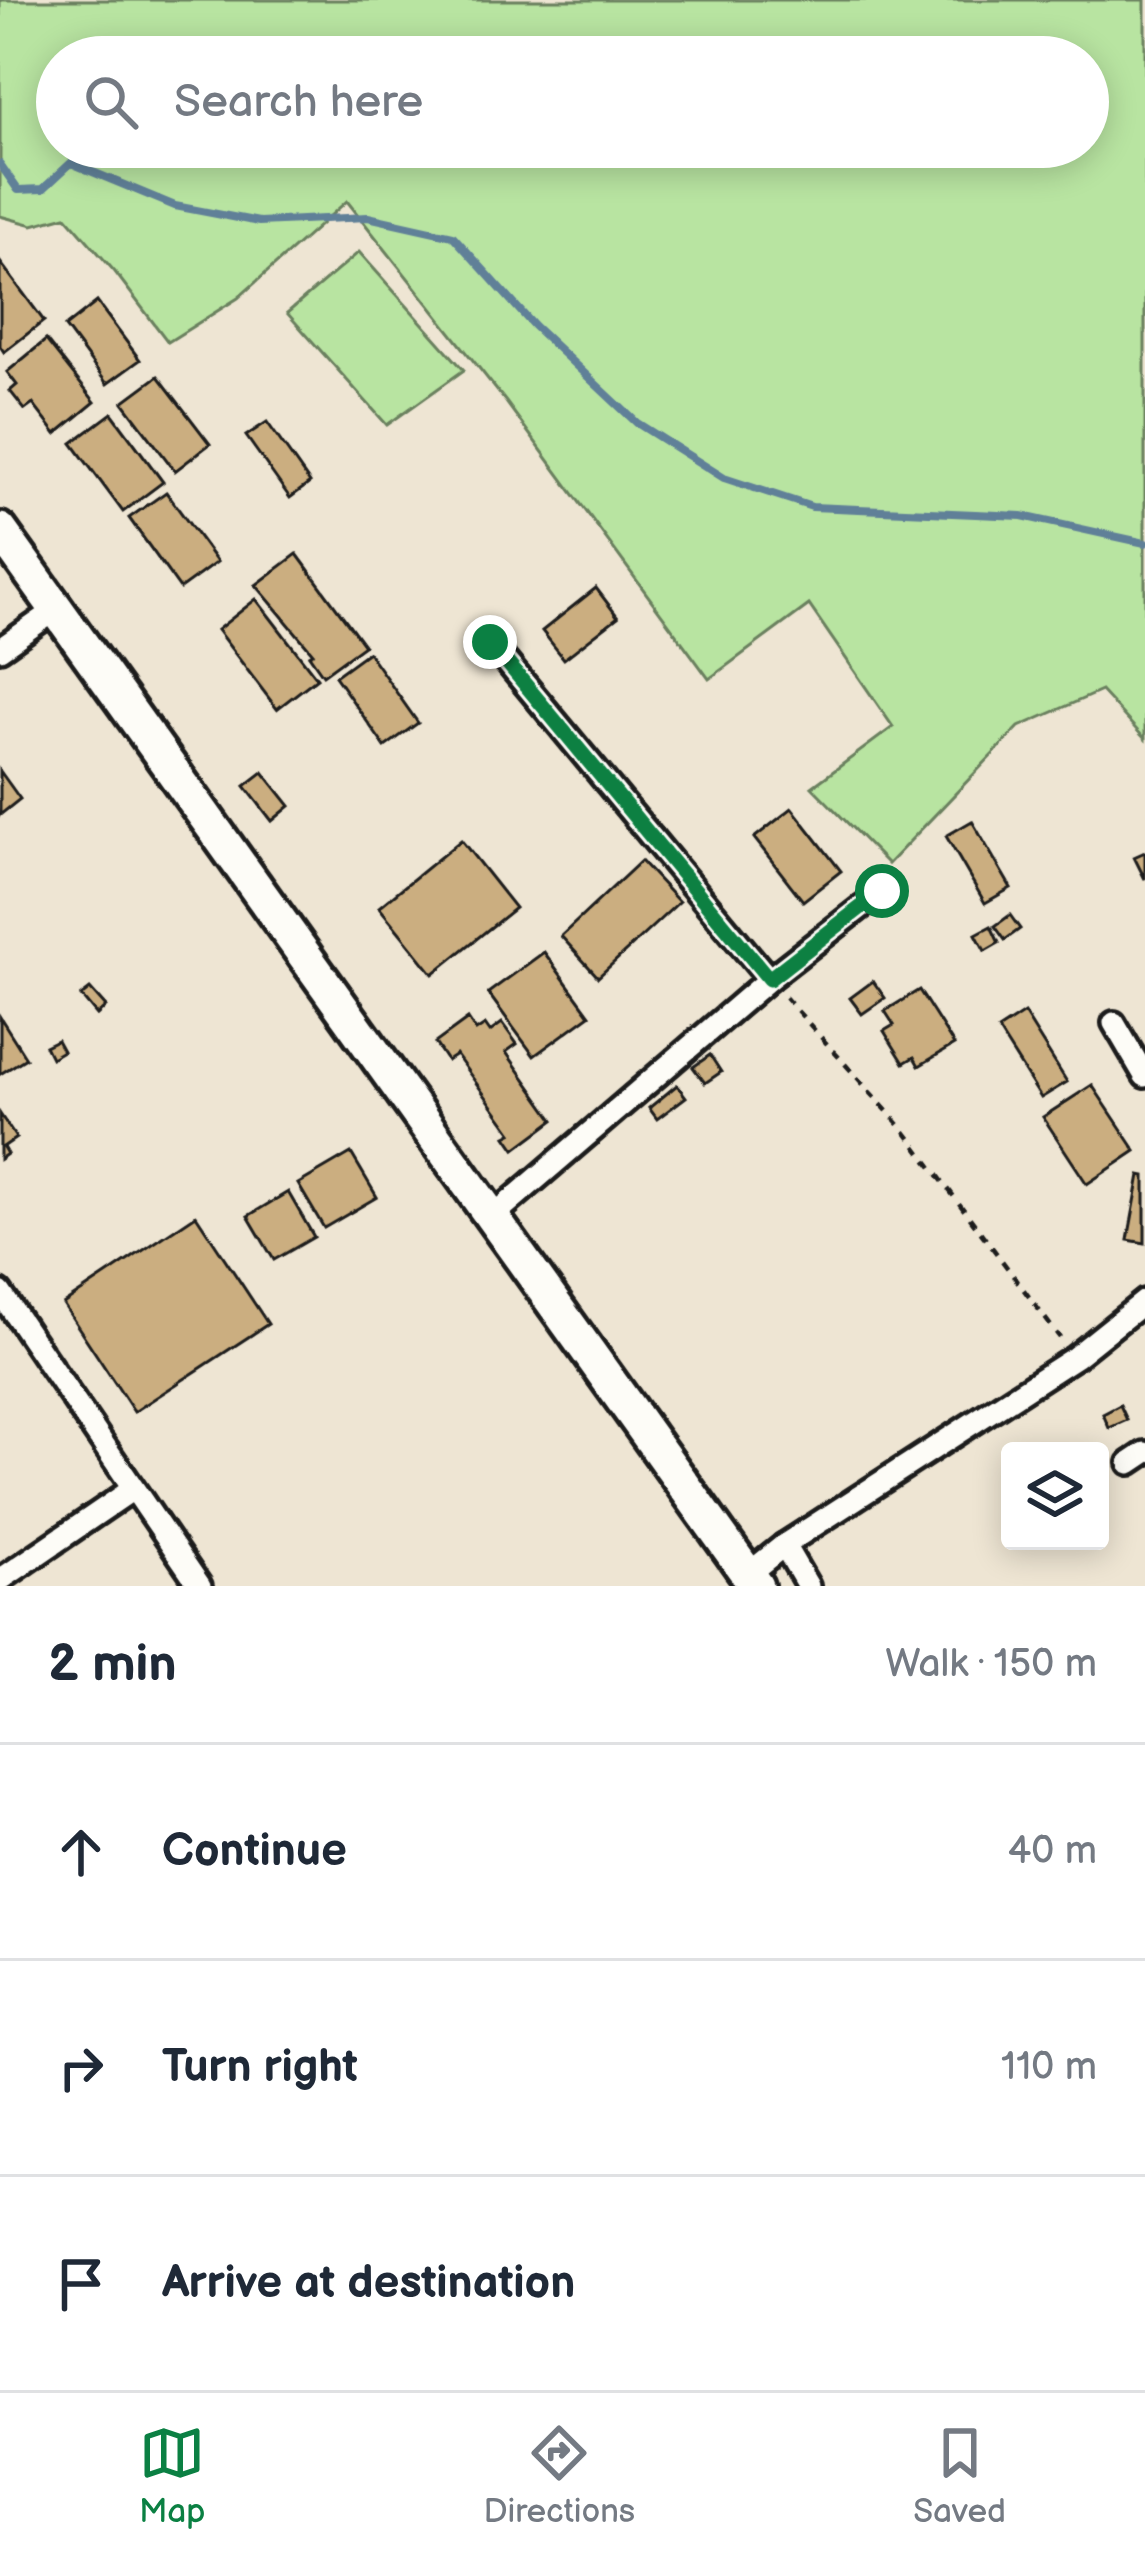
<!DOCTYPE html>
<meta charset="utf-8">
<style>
body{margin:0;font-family:"Balsamiq Sans",sans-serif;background:#f2f2f3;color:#1f2937}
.controls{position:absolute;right:36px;bottom:36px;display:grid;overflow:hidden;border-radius:12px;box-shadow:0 6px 30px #0003}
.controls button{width:108px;height:108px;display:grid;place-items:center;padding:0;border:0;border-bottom:3px solid #e0e1e3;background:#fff;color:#1f2937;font:60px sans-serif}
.stop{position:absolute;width:36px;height:36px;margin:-27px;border:9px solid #0b8043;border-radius:50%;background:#fff}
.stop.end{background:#0b8043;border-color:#fff;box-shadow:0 3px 12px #0008}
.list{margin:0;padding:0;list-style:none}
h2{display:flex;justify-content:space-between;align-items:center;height:156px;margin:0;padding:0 48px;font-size:51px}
h2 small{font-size:39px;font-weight:400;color:#747a83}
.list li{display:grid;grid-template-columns:78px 1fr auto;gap:36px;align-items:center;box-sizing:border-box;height:216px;padding:0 48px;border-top:3px solid #e0e1e3}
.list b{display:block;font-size:45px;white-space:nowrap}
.list em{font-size:39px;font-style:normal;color:#747a83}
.icon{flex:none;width:66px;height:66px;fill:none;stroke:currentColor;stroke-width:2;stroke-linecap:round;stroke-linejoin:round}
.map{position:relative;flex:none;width:1145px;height:1586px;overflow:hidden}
.search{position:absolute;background:#fff;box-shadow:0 6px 30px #0003;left:36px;right:36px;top:36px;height:132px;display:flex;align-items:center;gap:30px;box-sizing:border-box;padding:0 42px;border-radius:66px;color:#747a83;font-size:45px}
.sheet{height:804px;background:#fff}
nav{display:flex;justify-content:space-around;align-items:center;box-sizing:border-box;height:168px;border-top:3px solid #e0e1e3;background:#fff;font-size:33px;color:#747a83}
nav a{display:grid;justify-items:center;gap:6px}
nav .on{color:#0b8043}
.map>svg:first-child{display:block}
.green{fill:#b8e4a1;stroke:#6a805e;stroke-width:3;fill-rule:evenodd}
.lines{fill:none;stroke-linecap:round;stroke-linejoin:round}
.stream{stroke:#608098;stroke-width:8}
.building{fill:#cbae80;stroke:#1c1c1c;stroke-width:3}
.street-casing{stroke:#1c1c1c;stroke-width:30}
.secondary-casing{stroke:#1c1c1c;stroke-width:42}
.path{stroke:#1c1c1c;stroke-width:4.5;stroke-dasharray:9 9;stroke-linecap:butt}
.street{stroke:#fdfcf7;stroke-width:21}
.secondary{stroke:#fdfcf7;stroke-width:33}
.route{stroke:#0b8043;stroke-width:15}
</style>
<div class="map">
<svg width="1145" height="1586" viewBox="0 0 1145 1586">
<rect width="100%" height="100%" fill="#eee5d3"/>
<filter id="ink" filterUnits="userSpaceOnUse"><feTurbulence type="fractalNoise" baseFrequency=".00833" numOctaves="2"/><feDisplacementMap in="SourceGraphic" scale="24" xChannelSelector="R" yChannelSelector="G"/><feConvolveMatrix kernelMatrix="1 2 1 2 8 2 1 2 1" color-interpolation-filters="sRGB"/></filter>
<g filter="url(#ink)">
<!-- green -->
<g class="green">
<path d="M0,0H1145V739L1101,691L1019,727L888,864L812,787L893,727L809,605L709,679L506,402L347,201L238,298L168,342L115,272L66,216L33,225L0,216ZM57,57H1088V147H57Z"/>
<polygon points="359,252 464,370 387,425 287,313"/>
</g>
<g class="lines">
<!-- stream -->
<polyline class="stream" points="0,164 18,190 43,189 71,163 175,206 259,222 368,217 453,236 534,326 637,423 724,478 812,507 1022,516 1145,543"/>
</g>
<!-- building -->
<g class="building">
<polygon points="0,262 44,321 4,352 0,346"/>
<polygon points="97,302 140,360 107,384 65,327"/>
<polygon points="46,340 95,402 56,434 33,404 25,410 10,391 17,385 7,372"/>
<polygon points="158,376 210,444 175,471 123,402"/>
<polygon points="112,413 163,482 123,512 72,443"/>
<polygon points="267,422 310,483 290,498 246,436"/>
<polygon points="166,492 217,562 180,589 129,518"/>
<polygon points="297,554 364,645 323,675 309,655 313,653 256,585"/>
<polygon points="596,588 618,617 564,659 542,631"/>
<polygon points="256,599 317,678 277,709 217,630"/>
<polygon points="368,652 418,723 385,747 335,676"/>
<polygon points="0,771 20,799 0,815"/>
<polygon points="263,772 290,806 272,821 245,786"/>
<polygon points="792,808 841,871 803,901 754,838"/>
<polygon points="972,821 1011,888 985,903 946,836"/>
<polygon points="461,840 515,908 433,974 379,907"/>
<polygon points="1145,852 1145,879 1134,857"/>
<polygon points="641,861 679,902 598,977 561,936"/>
<polygon points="1010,915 1020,929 1005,940 995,926"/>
<polygon points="991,926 999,943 985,951 976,934"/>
<polygon points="544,952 590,1015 534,1056 488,993"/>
<polygon points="873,981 885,998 862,1014 850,998"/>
<polygon points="90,989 106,1007 97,1015 81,996"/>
<polygon points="919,990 954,1045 919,1066 914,1057 904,1063 884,1031 894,1025 885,1011"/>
<polygon points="1024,1013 1067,1082 1041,1098 998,1030"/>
<polygon points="0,1017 26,1058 0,1074"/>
<polygon points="468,1019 476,1031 485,1025 490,1032 502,1023 517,1044 506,1052 554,1120 515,1149 506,1136 512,1133 456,1055 447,1061 435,1043"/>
<polygon points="57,1040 63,1051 51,1058 45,1046"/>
<polygon points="710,1055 721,1072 705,1083 693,1067"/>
<polygon points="677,1085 686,1097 657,1119 649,1108"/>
<polygon points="1092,1085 1136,1151 1087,1184 1043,1117"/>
<polygon points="0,1114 16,1138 3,1147 7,1154 0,1159"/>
<polygon points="351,1153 377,1197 324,1228 298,1184"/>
<polygon points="1140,1175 1145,1176 1145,1243 1128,1240"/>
<polygon points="288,1192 314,1237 274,1260 248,1216"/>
<polygon points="196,1215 268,1324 134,1412 63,1304"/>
<polygon points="1120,1405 1127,1420 1109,1428 1103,1414"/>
</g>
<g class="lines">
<!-- street casing -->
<g class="street-casing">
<g id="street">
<polyline points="490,642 769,979"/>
<polyline points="0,649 57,609"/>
<polyline points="1114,1023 1145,1076"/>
<polyline points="493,1216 769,979 882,891"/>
<polyline points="0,1292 200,1586"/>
<polyline points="1130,1463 1145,1453"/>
<polyline points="784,1545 808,1586"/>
<polyline points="748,1574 784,1545 1075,1357 1145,1301"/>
<polyline points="0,1580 133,1489"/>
</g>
</g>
<!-- secondary casing -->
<g class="secondary-casing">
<polyline id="secondary" points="0,530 756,1586"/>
</g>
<!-- path -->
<polyline class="path" points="785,997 904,1130 1060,1338"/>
<!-- street -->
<use href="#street" class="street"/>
<!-- secondary -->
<use href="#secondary" class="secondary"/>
</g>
</g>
<g class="lines" filter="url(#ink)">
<!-- route -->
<polyline class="route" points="490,642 769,979 882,891"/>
</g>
</svg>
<div class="controls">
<button><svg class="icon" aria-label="layers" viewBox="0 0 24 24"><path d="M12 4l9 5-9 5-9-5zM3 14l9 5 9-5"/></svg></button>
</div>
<div class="stop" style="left:882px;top:891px"></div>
<div class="stop end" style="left:490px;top:642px"></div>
<div class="search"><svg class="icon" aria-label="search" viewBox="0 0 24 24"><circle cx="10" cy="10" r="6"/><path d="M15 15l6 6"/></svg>Search here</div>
</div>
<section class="sheet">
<h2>2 min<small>Walk · 150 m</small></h2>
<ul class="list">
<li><svg class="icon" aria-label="ahead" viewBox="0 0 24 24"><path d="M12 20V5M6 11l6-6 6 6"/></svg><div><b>Continue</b></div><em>40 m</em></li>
<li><svg class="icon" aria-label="right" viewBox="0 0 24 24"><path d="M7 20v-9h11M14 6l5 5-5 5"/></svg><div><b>Turn right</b></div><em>110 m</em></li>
<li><svg class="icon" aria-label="arrive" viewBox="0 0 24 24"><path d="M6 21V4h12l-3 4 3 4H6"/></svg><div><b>Arrive at destination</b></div></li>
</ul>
</section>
<nav>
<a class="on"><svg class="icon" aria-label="map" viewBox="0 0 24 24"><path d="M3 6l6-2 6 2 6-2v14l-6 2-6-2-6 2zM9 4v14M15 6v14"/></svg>Map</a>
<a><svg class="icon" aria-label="directions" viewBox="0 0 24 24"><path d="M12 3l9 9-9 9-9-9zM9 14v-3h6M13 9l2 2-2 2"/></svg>Directions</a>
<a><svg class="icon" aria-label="saved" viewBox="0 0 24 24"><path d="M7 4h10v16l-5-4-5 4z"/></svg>Saved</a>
</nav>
